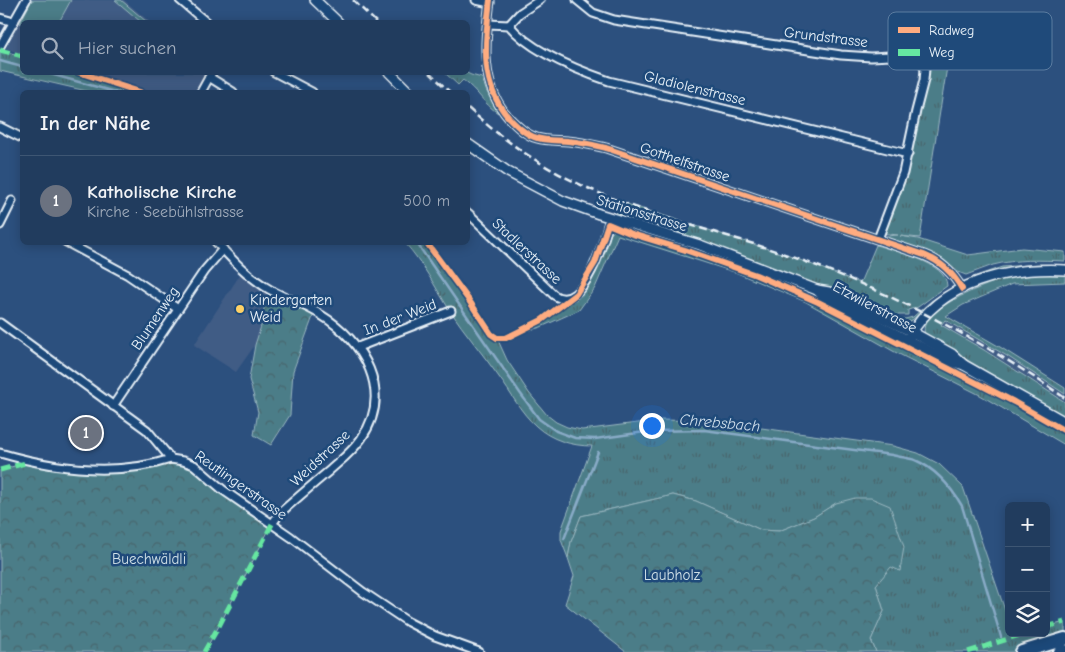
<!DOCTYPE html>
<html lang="de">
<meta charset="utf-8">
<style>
body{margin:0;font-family:"Comic Neue",sans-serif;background:#2d4767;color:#f1f3f6}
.controls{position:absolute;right:15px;bottom:15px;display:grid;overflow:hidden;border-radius:8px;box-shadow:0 2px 12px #0003}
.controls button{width:45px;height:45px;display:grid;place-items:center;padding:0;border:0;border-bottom:1px solid #3e5673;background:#213c5e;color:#f1f3f6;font:25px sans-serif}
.you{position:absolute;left:651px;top:425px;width:18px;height:18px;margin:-12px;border:4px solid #fff;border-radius:50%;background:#1a73e8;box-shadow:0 0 0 8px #1a73e833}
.badge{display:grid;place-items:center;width:32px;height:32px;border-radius:50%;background:#8c9099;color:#fff;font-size:16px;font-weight:700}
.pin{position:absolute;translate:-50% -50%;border:2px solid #fff;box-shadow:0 1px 5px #0006}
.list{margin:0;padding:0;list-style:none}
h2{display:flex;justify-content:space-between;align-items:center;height:65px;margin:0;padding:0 20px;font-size:21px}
h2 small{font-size:16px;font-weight:400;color:#a2adbc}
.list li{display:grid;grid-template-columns:32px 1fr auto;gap:15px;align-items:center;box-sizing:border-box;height:90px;padding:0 20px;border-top:1px solid #3e5673}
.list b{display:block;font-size:19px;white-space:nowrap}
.list p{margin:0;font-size:16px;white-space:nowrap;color:#a2adbc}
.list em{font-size:16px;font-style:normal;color:#a2adbc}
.icon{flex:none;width:28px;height:28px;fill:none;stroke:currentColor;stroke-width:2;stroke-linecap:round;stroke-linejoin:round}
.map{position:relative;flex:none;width:1065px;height:652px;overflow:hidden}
.search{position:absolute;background:#213c5e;box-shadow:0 2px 12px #0003;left:20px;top:20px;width:450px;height:55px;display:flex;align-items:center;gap:12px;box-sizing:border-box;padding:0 18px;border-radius:8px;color:#a2adbc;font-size:19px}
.panel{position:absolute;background:#213c5e;box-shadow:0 2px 12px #0003;left:20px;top:90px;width:450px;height:155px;border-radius:8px}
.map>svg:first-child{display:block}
.built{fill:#3f5b85}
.grass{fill:url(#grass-tufts);stroke:#9ab7c0}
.forest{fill:url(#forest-crowns);stroke:#9ab7c0}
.pitch{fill:#4b7d88;stroke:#9ab7c0}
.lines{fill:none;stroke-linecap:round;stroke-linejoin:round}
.stream{stroke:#89abc7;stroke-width:2.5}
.street-casing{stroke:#e8f1f8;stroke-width:11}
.secondary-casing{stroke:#e8f1f8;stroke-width:12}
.highway-casing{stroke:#e8f1f8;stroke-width:16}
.street{stroke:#1f4a7a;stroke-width:7}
.secondary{stroke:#1f4a7a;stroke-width:9}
.highway{stroke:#1f4a7a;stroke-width:12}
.rail{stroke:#e8f1f8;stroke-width:2.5;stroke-dasharray:8 4;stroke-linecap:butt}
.quiet{stroke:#66e7a1;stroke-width:5;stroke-dasharray:10 5;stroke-linecap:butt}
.cycleway-casing{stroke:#1f4a7a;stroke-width:9}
.cycleway{stroke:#ffac80;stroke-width:6}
.poi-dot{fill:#ffd166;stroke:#1f4a7a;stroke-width:2}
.labels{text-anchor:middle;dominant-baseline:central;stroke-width:5;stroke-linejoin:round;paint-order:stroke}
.street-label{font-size:15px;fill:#e8f1f8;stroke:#1f4a7a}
.poi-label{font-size:15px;fill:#e8f1f8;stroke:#1f4a7a;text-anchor:start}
.park-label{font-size:15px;fill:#d0e0e7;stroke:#1f4a7a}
.water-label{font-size:16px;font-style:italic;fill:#d0dfec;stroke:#1f4a7a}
.key{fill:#1f4a7a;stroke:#5b7ca0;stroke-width:1}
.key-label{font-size:14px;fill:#e8f1f8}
</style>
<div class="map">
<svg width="1065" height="652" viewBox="0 0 1065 652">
<defs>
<pattern id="grass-tufts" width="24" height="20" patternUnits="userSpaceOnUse" patternTransform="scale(1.25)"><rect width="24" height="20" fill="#4b7d88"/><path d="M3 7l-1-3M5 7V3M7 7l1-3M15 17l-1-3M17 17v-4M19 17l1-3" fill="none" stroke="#49656c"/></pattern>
<pattern id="forest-crowns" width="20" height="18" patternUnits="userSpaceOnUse" patternTransform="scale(1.25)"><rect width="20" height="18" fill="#4b7d88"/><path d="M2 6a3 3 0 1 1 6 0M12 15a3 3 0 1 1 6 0" fill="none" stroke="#49656c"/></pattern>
</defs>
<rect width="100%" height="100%" fill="#2c507e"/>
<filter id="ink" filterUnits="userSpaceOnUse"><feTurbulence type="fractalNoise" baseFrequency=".02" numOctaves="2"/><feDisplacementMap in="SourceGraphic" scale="10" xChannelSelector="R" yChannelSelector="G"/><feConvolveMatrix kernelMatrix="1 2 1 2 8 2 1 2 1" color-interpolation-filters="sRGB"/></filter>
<g filter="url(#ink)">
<!-- built -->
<g class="built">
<polygon points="32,0 124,0 150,22 22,22 22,55 6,48"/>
<polygon points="85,73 206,73 196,92 151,92"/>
<polygon points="243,270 271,291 265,301 261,326 255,345 236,372 194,345"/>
<polygon points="944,319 1007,356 1047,382 1065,394 1065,402 984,350 941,325"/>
</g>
<!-- grass -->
<g class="grass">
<path d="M952,35L920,238L900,236L918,239L968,255L1022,248L1065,252V261C1041,260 1016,259 993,265C984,268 975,272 966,275L958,272L943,259L888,239L886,236L898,235L880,233L897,192L925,69L913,55Z"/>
<polygon points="0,50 22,56 22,72 78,73 140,92 91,92 0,71"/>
<path d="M445,73H467L471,75L482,78L486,90L498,113C484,104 477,90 463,80L458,85Z"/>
<path d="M627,204L784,254L860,283L876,245C894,251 947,262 947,286L918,307L908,310V315H894L888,318C801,275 709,242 616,213Z"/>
<polygon points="615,230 620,230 737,270 797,295 883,337 1037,417 1065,433 1065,445 980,395 893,351 806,302 737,273 618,235 595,288 579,310 541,327 524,332 547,320 580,296 600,262 608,236"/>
<path d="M405,243H426L468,299L491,334L497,338L507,360L529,393L547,415L556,422L567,427L582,430L661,420L710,421L893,446L918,453L939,464L963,487L1009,622V633H1013L1014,637L1026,633H1046V627L1065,622V652H876L871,640L884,611L876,585L891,566L900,571L836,503L814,517L779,531L761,530L696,501L673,495L581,516L571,542L568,558L561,540V531L592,446C572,446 551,440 536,426C521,413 511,393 499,377C483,354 465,333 449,309C435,287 423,263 405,243Z"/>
<path d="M1038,264L1065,265V267C1033,266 1003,267 973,278V277L1002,267Z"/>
<path d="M1021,274H1065V282L1012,284L963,305L946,316L1000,347L1065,388V394L1007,356L945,320L941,325L984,350L1065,402V417L926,336C910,309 1002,278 1021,274Z"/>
<polygon points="945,292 912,320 903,323 895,321 897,319 905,319 913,317 931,301"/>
<polygon points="888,334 999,390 1065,427 1065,429 1012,399 888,336"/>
</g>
<!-- forest -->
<g class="forest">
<polygon points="271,291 315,311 293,371 290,415 271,445 254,435 258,412 249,379 255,345 261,326 265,301"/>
<polygon points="171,459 183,461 272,524 219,626 204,652 0,652 0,470 29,462 118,469"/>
<polygon points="673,495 696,501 761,530 779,531 814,517 836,503 855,498 871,498 890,506 904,547 900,571 891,567 876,585 884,611 871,640 876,652 626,652 565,604 574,576 568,558 571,542 581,516"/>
</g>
<!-- pitch -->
<g class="pitch">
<polygon points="32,0 71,0 59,22 22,22 22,24 20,23"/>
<polygon points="115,0 121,0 147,22 141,22"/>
</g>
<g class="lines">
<!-- stream -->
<g class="stream">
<polyline points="0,61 22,67"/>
<polyline points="43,72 115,92"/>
<path d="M416,242L520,393L539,419L556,431L575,438L595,439L652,431L704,430L892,455C900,457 908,458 915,460C936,469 951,487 962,506L1001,637"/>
<polyline points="564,539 598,452"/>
</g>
<!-- street casing -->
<g class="street-casing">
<g id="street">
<polyline points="180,0 206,22"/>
<polyline points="476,0 490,3"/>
<path d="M490,0C485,42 479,84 509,118C517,126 526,135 537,138C547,141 558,140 568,141C581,142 593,145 606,148L924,255C942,262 953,273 962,289"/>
<polyline points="577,0 593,13 614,20 841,55 871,57 910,55 920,59 925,69 924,80 916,111 903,173 878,239"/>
<polyline points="0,18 14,22"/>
<path d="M488,24L509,25C530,51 577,70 609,81L908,154"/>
<polyline points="509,25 520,13 540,0"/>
<polyline points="0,46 26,0"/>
<polyline points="274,72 312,92"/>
<polyline points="209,77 233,92"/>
<polyline points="201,92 212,72"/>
<polyline points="0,127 22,138"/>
<path d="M468,213L554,295C584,315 605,237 610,218"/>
<polyline points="0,225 12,201"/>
<polyline points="66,242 128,275 178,309"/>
<path d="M216,242C231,258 245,274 264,286C282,298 303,303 321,315C364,341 394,392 361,439C352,452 340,461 329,471C312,485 296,499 280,513L272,524"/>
<polyline points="0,323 147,430 171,459 183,461 194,465 223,490 291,537 363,592 408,622 435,636 479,652"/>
<polyline points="358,347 451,311"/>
<polyline points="113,406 204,271 223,249"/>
<path d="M0,453C55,469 115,477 171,459"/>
</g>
</g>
<!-- secondary casing -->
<g class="secondary-casing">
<g id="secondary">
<polyline points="315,0 338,22"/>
<polyline points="389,72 409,92"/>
<polyline points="468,144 508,172 563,201 599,214 700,245 817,290 829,292 912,332 952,354 964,365"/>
<polyline points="817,290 825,298 949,361 964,365 1065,422"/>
<path d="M910,336C940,282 1008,267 1065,270"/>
</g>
</g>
<!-- highway casing -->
<g class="highway-casing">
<g id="highway">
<polyline points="1022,652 1065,639"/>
<polyline points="1060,652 1065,651"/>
</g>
</g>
<!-- street -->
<use href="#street" class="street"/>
<!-- secondary -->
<use href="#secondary" class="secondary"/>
<!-- highway -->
<use href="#highway" class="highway"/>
<!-- rail -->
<g class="rail">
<polyline points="353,0 376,22"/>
<polyline points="429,72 450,92"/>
<path d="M468,108C506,143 549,172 597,192C663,221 734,235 801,260C895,294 983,341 1065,398"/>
</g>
<!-- quiet -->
<g class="quiet">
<polyline points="0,50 22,56"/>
<polyline points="0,470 29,462"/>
<polyline points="1046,627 1065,622"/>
<polyline points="204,652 219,626 272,524"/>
<polyline points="968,652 1026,633"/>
</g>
<!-- cycleway casing -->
<g class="cycleway-casing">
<g id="cycleway">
<path d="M490,0C485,42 479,84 509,118C517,126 526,135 537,138C547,141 558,140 568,141C581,142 593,145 606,148L924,255C942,262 953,273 962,289"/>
<polyline points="78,72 140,92"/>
<polyline points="426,242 468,299 491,334 497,338 506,338 542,320 576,294 595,263 608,224 632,234 685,250 756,275 818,302 1014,402 1065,431"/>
</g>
</g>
<!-- cycleway -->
<use href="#cycleway" class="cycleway"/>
</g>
</g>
<!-- markers -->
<circle class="poi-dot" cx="240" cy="309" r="5"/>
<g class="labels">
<!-- street labels -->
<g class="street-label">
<text transform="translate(826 37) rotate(7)">Grundstrasse</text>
<text transform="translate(695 88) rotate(14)">Gladiolenstrasse</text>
<text transform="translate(685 162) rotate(19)">Gotthelfstrasse</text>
<text transform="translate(642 213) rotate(17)">Stationsstrasse</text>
<text transform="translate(527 251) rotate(43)">Stadlerstrasse</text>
<text transform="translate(875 307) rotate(28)">Etzwilerstrasse</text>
<text transform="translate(400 317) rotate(-21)">In der Weid</text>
<text transform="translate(155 318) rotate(-56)">Blumenweg</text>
<text transform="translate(320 458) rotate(-43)">Weidstrasse</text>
<text transform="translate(241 485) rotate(35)">Reutlingerstrasse</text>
</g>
<!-- poi labels -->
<g class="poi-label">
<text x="250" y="300">Kindergarten<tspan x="250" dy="17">Weid</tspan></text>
</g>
<!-- park labels -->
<g class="park-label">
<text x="149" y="559">Buechwäldli</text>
<text x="672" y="575">Laubholz</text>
</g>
<!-- water labels -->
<g class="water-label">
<text transform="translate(720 423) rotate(5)">Chrebsbach</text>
</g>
</g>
<!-- legend -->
<rect x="888" y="12" width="164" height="58" rx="8" class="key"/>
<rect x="898" y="27" width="22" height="6" fill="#ffac80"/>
<rect x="898" y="49" width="22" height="7" fill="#66e7a1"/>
<g class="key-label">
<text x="929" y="35">Radweg</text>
<text x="929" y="57">Weg</text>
</g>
</svg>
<div class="controls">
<button>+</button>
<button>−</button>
<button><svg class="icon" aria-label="layers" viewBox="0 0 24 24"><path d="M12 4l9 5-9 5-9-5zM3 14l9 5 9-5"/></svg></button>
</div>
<div class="you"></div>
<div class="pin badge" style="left:86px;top:433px;background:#6b7280">1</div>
<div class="search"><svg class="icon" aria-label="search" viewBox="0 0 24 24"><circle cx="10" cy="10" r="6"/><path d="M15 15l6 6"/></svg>Hier suchen</div>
<section class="panel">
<h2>In der Nähe<small></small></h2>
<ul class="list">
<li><span class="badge" style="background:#6b7280">1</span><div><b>Katholische Kirche</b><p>Kirche · Seebühlstrasse</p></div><em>500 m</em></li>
</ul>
</section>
</div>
